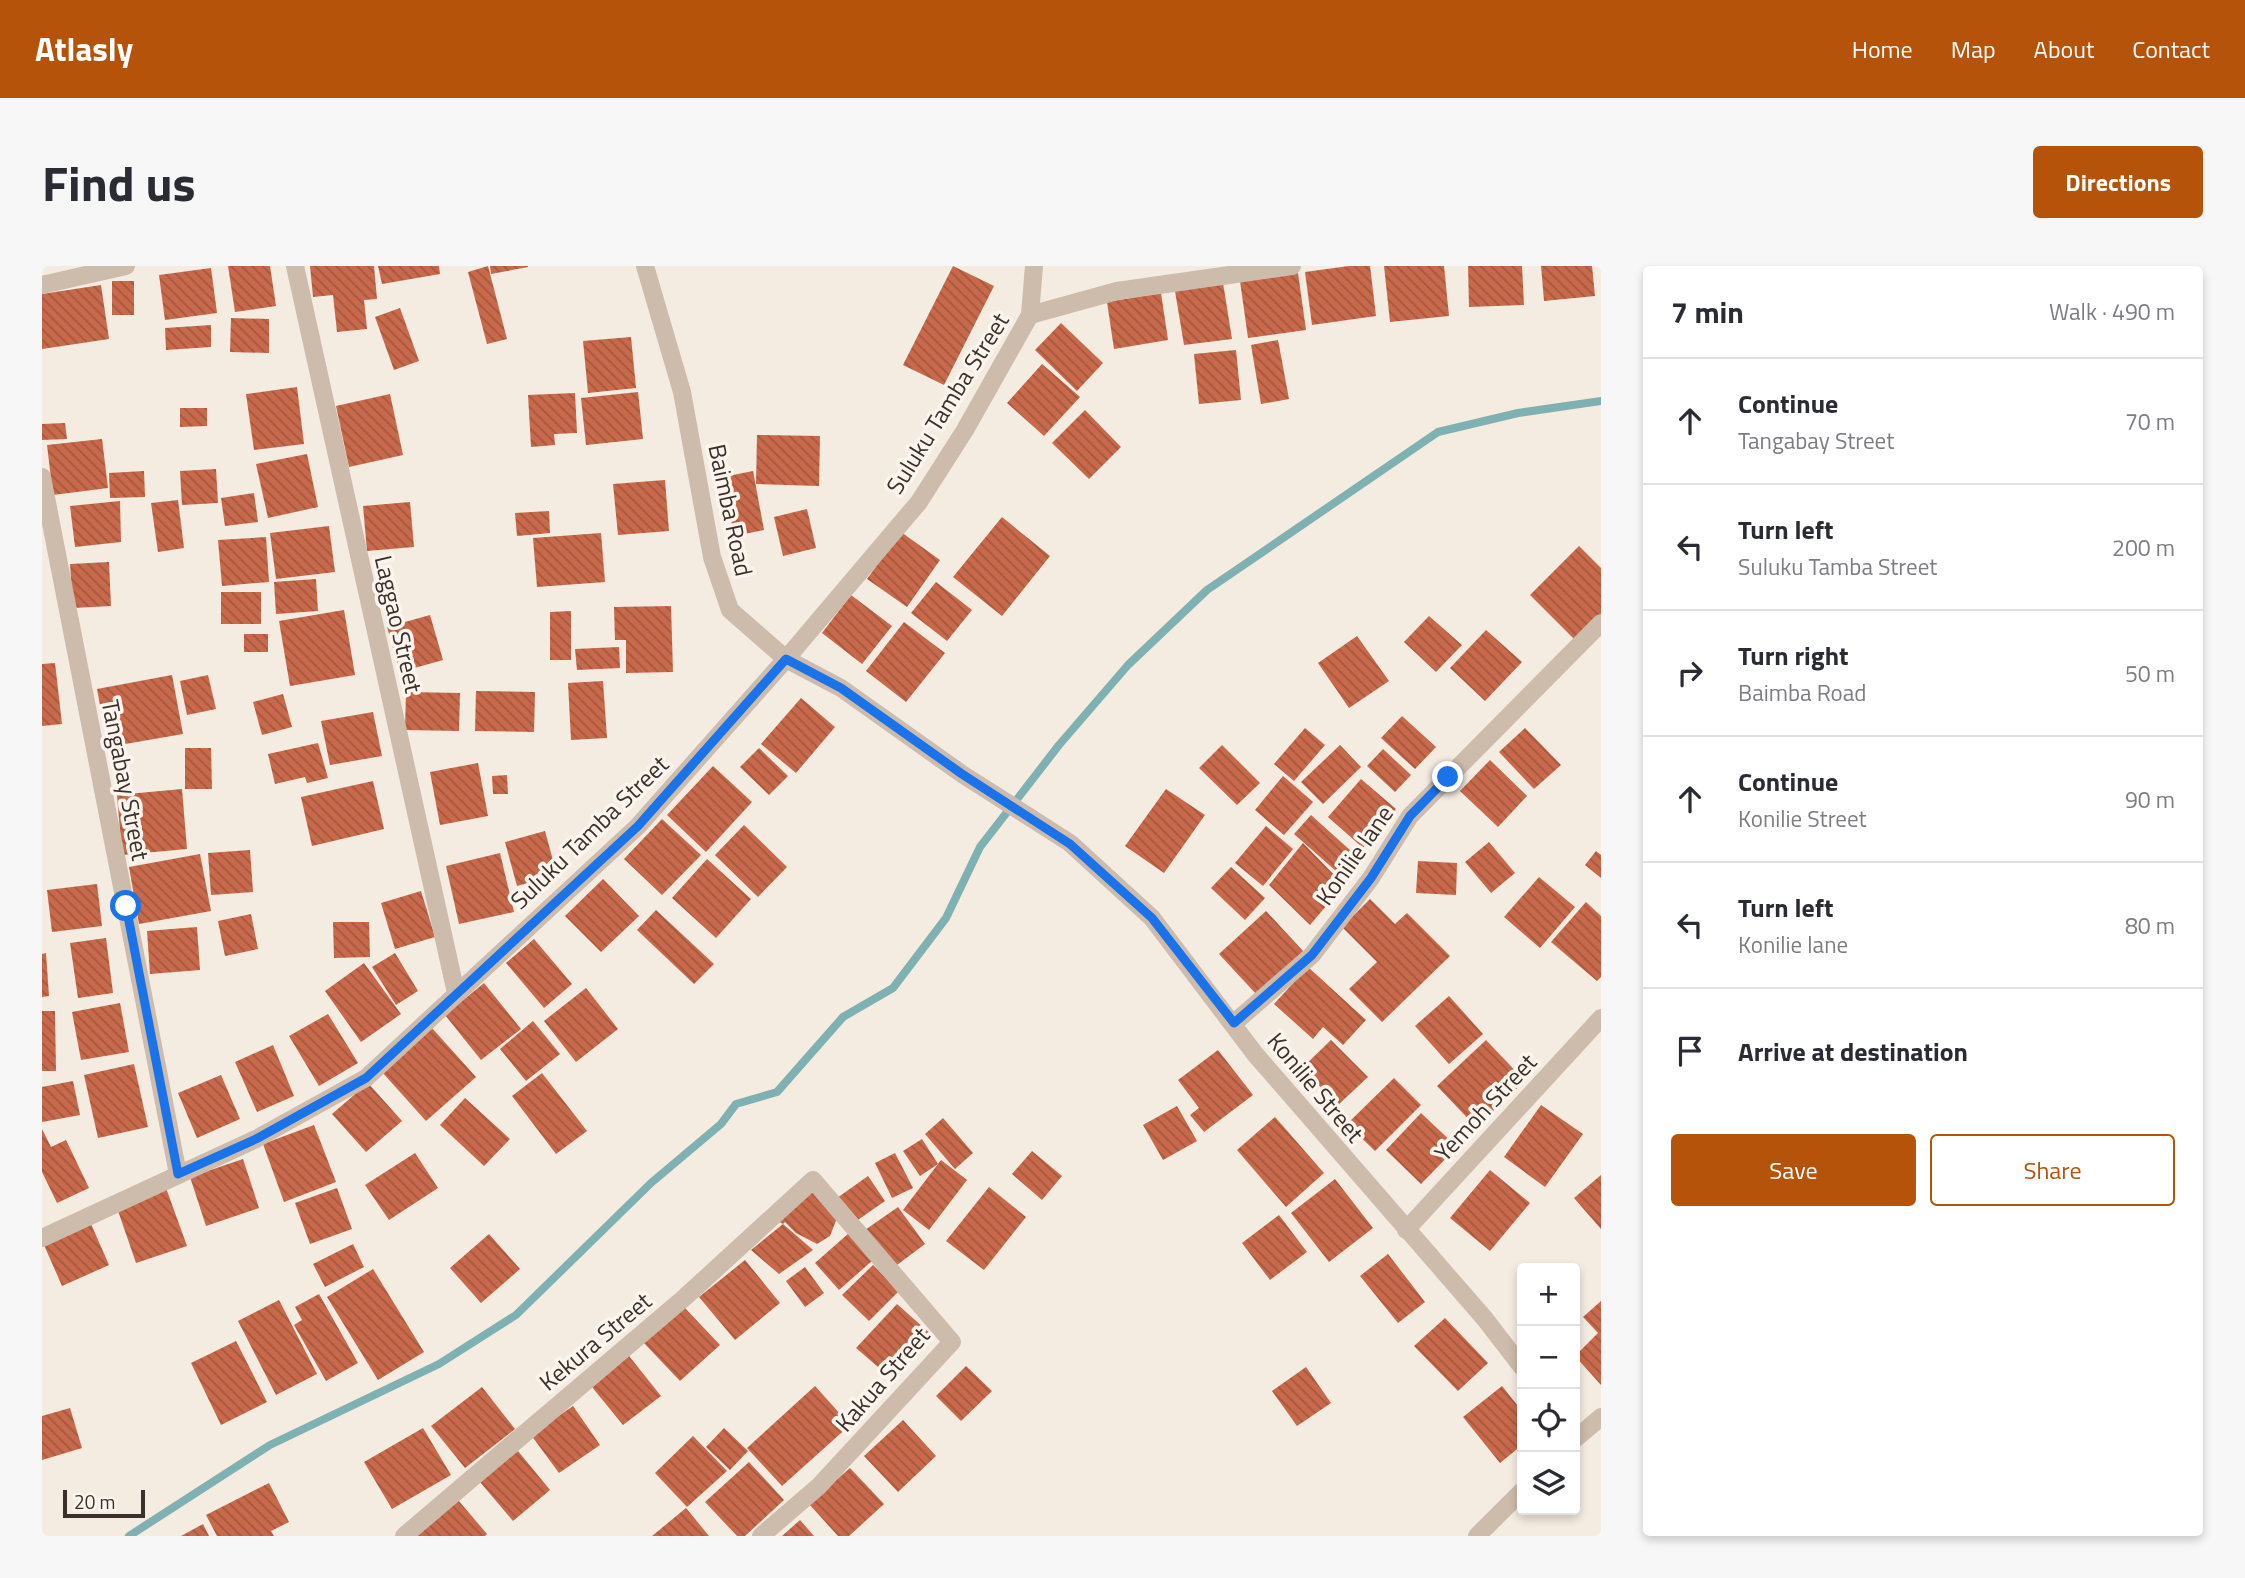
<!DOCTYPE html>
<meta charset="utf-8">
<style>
body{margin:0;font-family:"Titillium Web",sans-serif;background:#f7f7f7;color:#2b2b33}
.controls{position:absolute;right:21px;bottom:21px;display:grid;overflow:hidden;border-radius:7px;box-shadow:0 4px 10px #0003}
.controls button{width:63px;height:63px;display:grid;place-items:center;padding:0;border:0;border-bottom:2px solid #e1e1e2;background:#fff;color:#2b2b33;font:35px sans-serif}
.scale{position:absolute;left:21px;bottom:18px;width:82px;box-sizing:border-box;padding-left:7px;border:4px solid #3b302b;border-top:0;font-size:19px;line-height:24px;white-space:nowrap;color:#3b302b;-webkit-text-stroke:5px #fbf5ee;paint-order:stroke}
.stop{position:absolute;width:21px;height:21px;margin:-16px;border:5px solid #1a73e8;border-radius:50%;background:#fff}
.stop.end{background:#1a73e8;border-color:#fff;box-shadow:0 2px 7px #0008}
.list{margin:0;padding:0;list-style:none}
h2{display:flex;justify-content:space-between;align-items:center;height:91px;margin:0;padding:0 28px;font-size:30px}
h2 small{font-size:23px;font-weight:400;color:#7c7c81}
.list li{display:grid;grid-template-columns:46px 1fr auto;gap:21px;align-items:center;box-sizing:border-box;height:126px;padding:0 28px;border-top:2px solid #e1e1e2}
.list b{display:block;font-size:26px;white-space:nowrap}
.list p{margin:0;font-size:23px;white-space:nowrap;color:#7c7c81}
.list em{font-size:23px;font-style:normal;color:#7c7c81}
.actions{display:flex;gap:14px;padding:21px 28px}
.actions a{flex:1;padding:16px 0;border:2px solid #b45309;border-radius:7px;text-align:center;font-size:24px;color:#b45309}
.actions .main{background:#b45309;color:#fff}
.icon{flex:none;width:38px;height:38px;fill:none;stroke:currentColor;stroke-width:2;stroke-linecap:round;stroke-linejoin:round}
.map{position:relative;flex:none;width:1559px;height:1270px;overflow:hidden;border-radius:7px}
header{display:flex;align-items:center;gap:42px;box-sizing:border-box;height:98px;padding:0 35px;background:#b45309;color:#fff}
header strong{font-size:33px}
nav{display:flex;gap:38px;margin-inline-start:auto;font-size:24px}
.intro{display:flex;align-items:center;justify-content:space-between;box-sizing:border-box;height:168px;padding:0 42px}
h1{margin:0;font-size:49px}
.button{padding:18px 32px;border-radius:7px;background:#b45309;color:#fff;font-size:24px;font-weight:700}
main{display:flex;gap:42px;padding:0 42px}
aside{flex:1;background:#fff;border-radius:7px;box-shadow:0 4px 10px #0003}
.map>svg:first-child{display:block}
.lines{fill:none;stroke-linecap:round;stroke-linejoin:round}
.stream{stroke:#7fb0b2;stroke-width:8}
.building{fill:url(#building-back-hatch)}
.street{stroke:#cdbbac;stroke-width:18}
.route{stroke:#1a73e8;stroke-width:9}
.labels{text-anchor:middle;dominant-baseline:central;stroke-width:7;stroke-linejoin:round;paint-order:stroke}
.street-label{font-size:24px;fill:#3b302b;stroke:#fbf5ee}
</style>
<header>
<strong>Atlasly</strong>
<nav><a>Home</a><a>Map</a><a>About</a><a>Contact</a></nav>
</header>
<div class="intro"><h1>Find us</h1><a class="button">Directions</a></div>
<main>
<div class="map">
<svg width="1559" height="1270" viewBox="0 0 1559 1270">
<defs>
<pattern id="building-back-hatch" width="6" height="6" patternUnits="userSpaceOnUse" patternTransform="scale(1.75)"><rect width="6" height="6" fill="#c8694b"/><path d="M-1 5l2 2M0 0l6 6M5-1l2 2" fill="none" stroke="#a4573f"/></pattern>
</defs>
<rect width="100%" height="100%" fill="#f4ebe1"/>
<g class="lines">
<!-- stream -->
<polyline class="stream" points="87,1270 228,1179 397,1098 474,1049 609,917 679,858 694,838 735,826 801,751 851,722 904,652 938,581 1017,479 1086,399 1165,324 1396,166 1476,147 1559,135"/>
</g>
<!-- building -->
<g class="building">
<polygon points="186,0 228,0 234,40 193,46"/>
<polygon points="268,0 332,0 335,33 322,34 325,63 295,66 291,29 271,31"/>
<polygon points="336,0 397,0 398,8 340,18"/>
<polygon points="446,0 465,73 445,78 426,6"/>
<polygon points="448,0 486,0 486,1 449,8"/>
<polygon points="911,0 952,20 902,119 861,99"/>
<polygon points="1307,0 1328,0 1334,50 1270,59 1263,6"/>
<polygon points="1342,0 1402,0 1407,50 1348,56"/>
<polygon points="1426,0 1480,0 1482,39 1427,41"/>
<polygon points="1499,0 1550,0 1553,30 1502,35"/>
<polygon points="169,2 175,47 123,54 117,9"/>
<polygon points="1256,7 1264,64 1206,72 1198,15"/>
<rect x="70" y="15" width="22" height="34"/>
<polygon points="1181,17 1190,73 1142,79 1133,25"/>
<polygon points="59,19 67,73 0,83 0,28"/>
<polygon points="1119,27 1126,74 1072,83 1065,36"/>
<polygon points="358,42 377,95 352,104 333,51"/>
<polygon points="189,52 227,53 227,87 188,86"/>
<polygon points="1019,57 1061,97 1035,125 993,84"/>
<polygon points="169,59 169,81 124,84 123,62"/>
<polygon points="589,71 594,122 546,127 541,75"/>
<polygon points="1236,74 1247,133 1219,138 1209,79"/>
<polygon points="1194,84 1199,134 1157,138 1152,88"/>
<polygon points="1000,98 1038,131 1002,170 965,137"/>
<polygon points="255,121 262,178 212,184 204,128"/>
<polygon points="596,126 601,173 544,179 539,132"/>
<polygon points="533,127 535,167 512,168 513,179 489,181 486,129"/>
<polygon points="348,128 361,189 307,201 294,140"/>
<polygon points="138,142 165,142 165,160 138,161"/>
<polygon points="1043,144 1079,181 1047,213 1010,177"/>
<polygon points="23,157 25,173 0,174 0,158"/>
<polygon points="715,169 778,170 777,220 714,218"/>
<polygon points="60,173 66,222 11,229 5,179"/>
<polygon points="265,188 276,241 226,252 214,198"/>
<polygon points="174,203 176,237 140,239 138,205"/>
<polygon points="102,205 103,231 68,232 67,207"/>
<polygon points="711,205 722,264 692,270 681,211"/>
<polygon points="623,214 627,265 576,269 571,218"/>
<polygon points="212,227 216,256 183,260 179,232"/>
<polygon points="136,234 142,282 116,286 109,237"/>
<polygon points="78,235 79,276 33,281 28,240"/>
<polygon points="368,236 372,281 325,285 321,240"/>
<polygon points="765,243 774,282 741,290 732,251"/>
<polygon points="507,245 508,267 475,270 473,247"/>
<polygon points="960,251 1008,290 960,350 911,311"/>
<polygon points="287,260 293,306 234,313 228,267"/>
<polygon points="859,266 898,294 865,341 825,313"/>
<polygon points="559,267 563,316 495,321 491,272"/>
<polygon points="224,271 227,316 180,320 176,274"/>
<polygon points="1537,280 1559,302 1559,351 1534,375 1488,329"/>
<polygon points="67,296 69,340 31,342 28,298"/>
<polygon points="274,313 276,345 234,348 232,316"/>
<polygon points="894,316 930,344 905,375 869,347"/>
<rect x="179" y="326" width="40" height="32"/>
<polygon points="809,329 850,360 820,398 780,367"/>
<polygon points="629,340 631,406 584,407 584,374 573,374 572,341"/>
<polygon points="302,344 313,409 248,420 237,355"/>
<polygon points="529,345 529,394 508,394 508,346"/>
<polygon points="388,349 401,394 358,406 345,361"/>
<polygon points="1387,350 1420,379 1394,406 1362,376"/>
<polygon points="862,356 903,387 864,436 824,405"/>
<polygon points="1444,364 1480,396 1443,435 1408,402"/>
<rect x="202" y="368" width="24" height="18"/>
<polygon points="1315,370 1347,415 1307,442 1276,397"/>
<polygon points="577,381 578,402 535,404 533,383"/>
<polygon points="13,397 20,458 0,460 0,398"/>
<polygon points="130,409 141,468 66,481 55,423"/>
<polygon points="166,409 174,443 145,449 138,415"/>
<polygon points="561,415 565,472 529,474 526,417"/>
<polygon points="434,425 493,426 492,466 433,465"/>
<polygon points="364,426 418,427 417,465 363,464"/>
<polygon points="241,428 250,461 220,469 211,436"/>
<polygon points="759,432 793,461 754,507 719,478"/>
<polygon points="331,446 340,490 288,499 279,455"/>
<polygon points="1360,450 1394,481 1373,503 1339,472"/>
<polygon points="1263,462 1283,479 1252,515 1232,498"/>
<polygon points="1483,462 1519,499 1492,523 1457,486"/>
<polygon points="276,477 286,512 265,517 263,511 233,518 226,488"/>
<polygon points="1180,479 1218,517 1195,539 1157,502"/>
<polygon points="1298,479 1319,501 1281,538 1259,516"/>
<polygon points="143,482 169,482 170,523 143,523"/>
<polygon points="717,482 746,510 727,529 698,501"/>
<polygon points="1341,483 1369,509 1353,526 1325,500"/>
<polygon points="1448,494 1485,530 1456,561 1418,525"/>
<polygon points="436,497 446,550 398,559 388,506"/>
<polygon points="671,500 710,536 664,586 625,549"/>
<polygon points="465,509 466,528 451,528 450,510"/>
<polygon points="1241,510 1271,536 1242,569 1213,544"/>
<polygon points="1319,513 1354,543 1321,582 1286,551"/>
<polygon points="331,515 342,563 270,580 259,531"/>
<polygon points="140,523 145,583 80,589 75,529"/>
<polygon points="1124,523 1163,549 1122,607 1083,580"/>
<polygon points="1269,549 1319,594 1303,613 1252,568"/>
<polygon points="620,553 659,589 620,629 582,593"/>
<polygon points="702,559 745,601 716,631 673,589"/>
<polygon points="1224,560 1251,583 1221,620 1193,597"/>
<polygon points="503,565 515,609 475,620 463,576"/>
<polygon points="1447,576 1473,607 1449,627 1423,596"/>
<polygon points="1261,577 1302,619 1268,659 1227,619"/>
<polygon points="208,584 211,626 169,629 166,587"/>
<polygon points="1554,585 1559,589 1559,612 1543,599"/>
<polygon points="458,587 472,646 417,658 404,600"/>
<polygon points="158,588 169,645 97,658 87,601"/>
<polygon points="665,593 709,633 674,672 630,632"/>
<polygon points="1376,595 1415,597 1414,629 1374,627"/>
<polygon points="1189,601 1223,632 1203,654 1169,622"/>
<polygon points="1497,611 1533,641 1498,682 1462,651"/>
<polygon points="561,613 597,650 559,686 523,650"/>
<polygon points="55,618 60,660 10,666 5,624"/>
<polygon points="379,625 393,671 353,683 339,637"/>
<polygon points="1328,633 1353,658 1365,647 1408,690 1340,756 1307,723 1335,696 1300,661"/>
<polygon points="1544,636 1559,650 1559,711 1555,715 1509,676"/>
<polygon points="614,644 672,698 652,718 595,664"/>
<polygon points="1224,645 1262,686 1215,729 1177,688"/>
<polygon points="209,648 216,683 183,690 176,655"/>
<polygon points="291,656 327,656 328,691 292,692"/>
<polygon points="155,661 158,704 108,708 105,665"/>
<polygon points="64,672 71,727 36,732 28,677"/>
<polygon points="492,673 530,718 502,742 464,697"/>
<polygon points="4,687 7,730 0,731 0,688"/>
<polygon points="353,687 376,725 354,739 330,701"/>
<polygon points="322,697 359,748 319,776 283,725"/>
<polygon points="1266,701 1324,754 1301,779 1281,761 1271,773 1232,738"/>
<polygon points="442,717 479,763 439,794 403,749"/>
<polygon points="544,722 576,763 534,796 502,755"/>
<polygon points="1407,730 1441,768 1407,798 1373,760"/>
<polygon points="78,737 87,786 39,794 30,746"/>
<polygon points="0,745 13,745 14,805 0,805"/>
<polygon points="286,748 316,797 277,820 247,770"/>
<polygon points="491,755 518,788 484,815 458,783"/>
<polygon points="389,761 434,811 384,855 340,806"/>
<polygon points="1289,774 1326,811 1296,839 1260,802"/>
<polygon points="1444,774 1483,815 1434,861 1395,820"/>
<polygon points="231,779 252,830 215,846 193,796"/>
<polygon points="1176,784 1211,829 1162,866 1148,849 1157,842 1136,814"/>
<polygon points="92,798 106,861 56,872 42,809"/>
<polygon points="500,807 545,865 514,888 470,830"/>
<polygon points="179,809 198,853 155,872 136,827"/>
<polygon points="1352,812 1379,839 1333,885 1305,858"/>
<polygon points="31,815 38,849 0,856 0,821"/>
<polygon points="326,817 360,855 324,886 290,848"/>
<polygon points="423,832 468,873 442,900 398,859"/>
<polygon points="1499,839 1541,868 1503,921 1462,891"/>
<polygon points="1135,840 1155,875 1121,894 1101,859"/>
<polygon points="1379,847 1415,881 1379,918 1344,884"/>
<polygon points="1233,851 1282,907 1244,941 1195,884"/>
<polygon points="901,852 931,887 913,903 883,868"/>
<polygon points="272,859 294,916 242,936 221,878"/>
<polygon points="0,863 9,881 24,874 47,922 15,937 0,906"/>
<polygon points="880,873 896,898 878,910 861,885"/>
<polygon points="990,885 1020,910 1000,934 970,908"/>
<polygon points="373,887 396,922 347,954 323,919"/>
<polygon points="853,887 871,922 850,932 833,897"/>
<polygon points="201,893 217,942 164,960 148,911"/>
<polygon points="899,894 925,914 887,964 861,944"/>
<polygon points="1448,904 1488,937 1448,985 1408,952"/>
<polygon points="1559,909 1559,963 1532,932"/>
<polygon points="826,910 843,935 813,956 795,932"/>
<polygon points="1293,913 1331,962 1287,996 1249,947"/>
<polygon points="771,918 795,952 788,970 775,978 754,967 743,956 741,958 731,952"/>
<polygon points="947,921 984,951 942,1004 904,975"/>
<polygon points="124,922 145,980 94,997 74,939"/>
<polygon points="295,922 310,963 268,978 253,937"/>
<polygon points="856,941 883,978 851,1002 823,964"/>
<polygon points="1237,949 1265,986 1228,1014 1200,977"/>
<polygon points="49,958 67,999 20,1020 2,979"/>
<polygon points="741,958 771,984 737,1008 709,984"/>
<polygon points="807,967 831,994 797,1024 773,997"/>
<polygon points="447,968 478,1003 439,1037 408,1002"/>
<polygon points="311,978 322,1001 283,1021 271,998"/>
<polygon points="1346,988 1383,1036 1356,1057 1318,1010"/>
<polygon points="703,994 738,1037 693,1074 657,1031"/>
<polygon points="831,999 857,1025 827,1055 800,1029"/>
<polygon points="763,1001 782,1027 763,1041 744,1015"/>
<polygon points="331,1003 382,1086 336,1114 285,1031"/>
<polygon points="277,1028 316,1097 284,1115 252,1059 260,1054 253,1041"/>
<polygon points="237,1034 275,1108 234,1129 196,1055"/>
<polygon points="1559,1035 1559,1119 1533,1090 1556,1067 1541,1051"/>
<polygon points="855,1038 891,1070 851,1114 814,1082"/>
<polygon points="641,1040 678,1079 638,1115 601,1076"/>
<polygon points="1403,1052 1446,1097 1416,1125 1372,1080"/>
<polygon points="194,1075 225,1136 179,1159 149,1097"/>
<polygon points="583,1085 619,1130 581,1159 545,1115"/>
<polygon points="924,1100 950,1125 919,1155 894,1130"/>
<polygon points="1264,1101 1289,1137 1255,1160 1230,1125"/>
<polygon points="773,1120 808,1159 740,1220 705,1182"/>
<polygon points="1460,1120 1480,1145 1480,1179 1458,1197 1421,1151"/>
<polygon points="440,1121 473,1163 423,1202 389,1160"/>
<polygon points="531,1140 558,1179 517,1207 489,1169"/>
<polygon points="28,1142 40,1182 0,1194 0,1150"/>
<polygon points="861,1154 894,1190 856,1226 822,1190"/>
<polygon points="381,1162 409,1209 350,1243 322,1196"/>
<polygon points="682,1162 706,1185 688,1204 664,1181"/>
<polygon points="651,1170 685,1205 645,1241 613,1207"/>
<polygon points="476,1185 508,1224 471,1255 438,1216"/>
<polygon points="707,1196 742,1234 703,1270 695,1270 663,1236"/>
<polygon points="808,1202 842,1238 807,1270 796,1270 767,1238"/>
<polygon points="227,1217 247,1256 229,1265 232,1270 175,1270 164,1249"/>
<polygon points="416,1234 445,1268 443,1270 373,1270"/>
<polygon points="644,1242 667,1270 610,1270"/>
<polygon points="758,1254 772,1270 740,1270"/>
<polygon points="161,1258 167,1270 139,1270"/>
</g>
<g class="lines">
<!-- street -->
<g class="street">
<polyline points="253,0 414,727"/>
<polyline points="603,0 640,126 670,291 688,344 744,393 799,422 920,508 1028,577 1110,652 1213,788 1443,1053 1480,1101"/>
<polyline points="0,19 84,0"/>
<polyline points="988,49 1075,25 1250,0"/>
<polyline points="0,211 136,908"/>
<polyline points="1192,757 1270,689 1329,612 1368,550 1559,357"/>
<polyline points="1364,964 1559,752"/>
<polyline points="0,972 214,873 324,812 596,560 744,393 877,236 923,164 988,49 992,0"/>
<polyline points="1533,1173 1559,1151"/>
<polyline points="362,1270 642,1032 771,914 910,1076 777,1220 719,1270"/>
<polyline points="1435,1270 1480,1225"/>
</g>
</g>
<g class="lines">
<!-- route -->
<polyline class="route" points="84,640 136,908 214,873 324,812 596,560 744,393 799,422 920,508 1028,578 1110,652 1192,757 1270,689 1329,612 1368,550 1406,511"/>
</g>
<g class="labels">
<!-- street labels -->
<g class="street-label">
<text transform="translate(905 137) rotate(-58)">Suluku Tamba Street</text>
<text transform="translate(689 244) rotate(78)">Baimba Road</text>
<text transform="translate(357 358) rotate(77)">Laggao Street</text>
<text transform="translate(84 514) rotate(79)">Tangabay Street</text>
<text transform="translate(547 566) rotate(-44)">Suluku Tamba Street</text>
<text transform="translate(1312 589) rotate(-55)">Konilie lane</text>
<text transform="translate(1274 821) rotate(50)">Konilie Street</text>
<text transform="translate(1443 841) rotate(-47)">Yemoh Street</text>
<text transform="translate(553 1075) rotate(-40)">Kekura Street</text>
<text transform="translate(840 1113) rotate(-49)">Kakua Street</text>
</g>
</g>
</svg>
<div class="controls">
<button>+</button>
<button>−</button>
<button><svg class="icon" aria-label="locate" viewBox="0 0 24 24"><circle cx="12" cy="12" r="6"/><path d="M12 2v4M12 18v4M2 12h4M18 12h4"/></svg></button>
<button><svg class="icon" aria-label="layers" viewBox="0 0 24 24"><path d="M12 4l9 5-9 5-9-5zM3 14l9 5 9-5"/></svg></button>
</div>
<div class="scale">20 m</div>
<div class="stop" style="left:84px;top:640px"></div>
<div class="stop end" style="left:1406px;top:511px"></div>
</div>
<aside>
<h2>7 min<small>Walk · 490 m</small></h2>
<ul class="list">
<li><svg class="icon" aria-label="ahead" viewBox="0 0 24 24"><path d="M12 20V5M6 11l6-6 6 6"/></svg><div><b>Continue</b><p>Tangabay Street</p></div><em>70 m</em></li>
<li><svg class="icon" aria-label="left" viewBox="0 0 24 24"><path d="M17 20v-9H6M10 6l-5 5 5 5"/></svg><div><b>Turn left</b><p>Suluku Tamba Street</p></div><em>200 m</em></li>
<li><svg class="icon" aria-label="right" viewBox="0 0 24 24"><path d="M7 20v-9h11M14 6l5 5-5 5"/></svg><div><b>Turn right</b><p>Baimba Road</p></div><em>50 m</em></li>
<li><svg class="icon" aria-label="ahead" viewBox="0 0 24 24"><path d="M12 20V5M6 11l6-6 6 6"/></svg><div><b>Continue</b><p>Konilie Street</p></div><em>90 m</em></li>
<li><svg class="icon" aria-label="left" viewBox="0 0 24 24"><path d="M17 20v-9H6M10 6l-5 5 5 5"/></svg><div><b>Turn left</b><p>Konilie lane</p></div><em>80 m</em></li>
<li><svg class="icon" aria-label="arrive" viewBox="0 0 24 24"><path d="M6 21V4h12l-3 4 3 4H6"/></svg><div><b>Arrive at destination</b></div></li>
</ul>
<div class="actions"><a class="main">Save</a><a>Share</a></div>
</aside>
</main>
